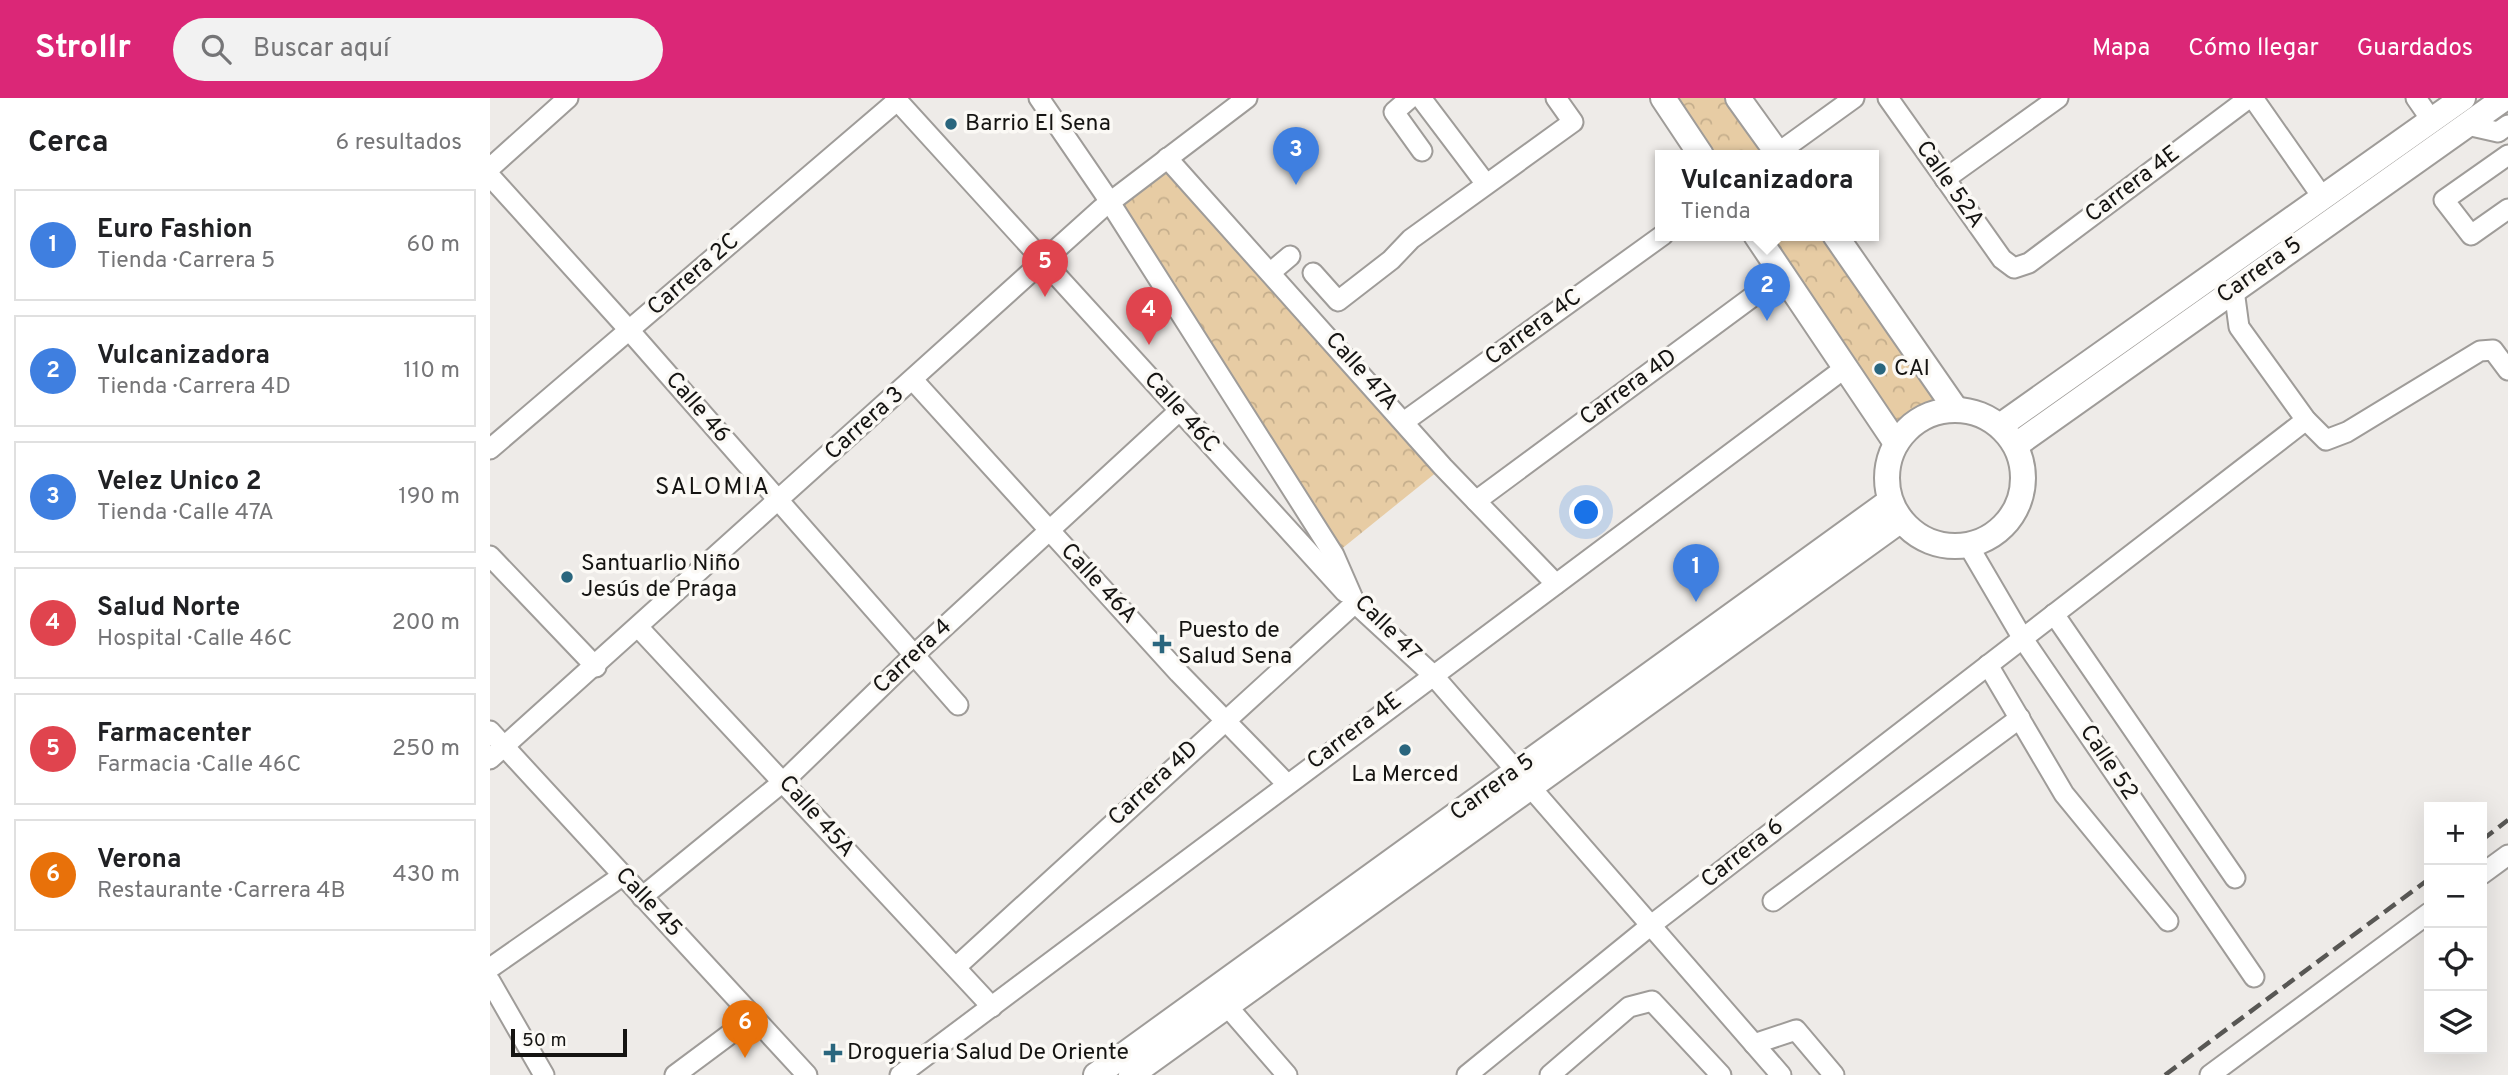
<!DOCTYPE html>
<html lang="es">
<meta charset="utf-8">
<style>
body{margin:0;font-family:Overpass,sans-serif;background:#f2f2f2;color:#202124}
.controls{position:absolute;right:21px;bottom:21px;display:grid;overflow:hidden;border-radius:0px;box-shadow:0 7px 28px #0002}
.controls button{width:63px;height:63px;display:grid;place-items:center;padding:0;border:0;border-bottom:2px solid #e0e0e0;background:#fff;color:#202124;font:35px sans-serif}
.scale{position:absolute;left:21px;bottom:18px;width:116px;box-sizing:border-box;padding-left:7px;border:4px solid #151412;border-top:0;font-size:19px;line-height:24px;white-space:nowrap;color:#151412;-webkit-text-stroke:5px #fbf9f5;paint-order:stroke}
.you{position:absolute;left:1097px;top:415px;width:24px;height:24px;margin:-18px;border:5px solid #fff;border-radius:50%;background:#1a73e8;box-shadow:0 0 0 10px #1a73e833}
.badge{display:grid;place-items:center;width:46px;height:46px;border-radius:50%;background:#db2777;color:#fff;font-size:23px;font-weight:700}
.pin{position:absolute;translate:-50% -58px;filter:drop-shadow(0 2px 4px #0008)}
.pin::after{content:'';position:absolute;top:37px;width:24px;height:21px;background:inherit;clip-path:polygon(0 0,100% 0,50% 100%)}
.popup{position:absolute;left:1165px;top:52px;width:224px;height:91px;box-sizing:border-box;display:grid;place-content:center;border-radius:0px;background:#fff;filter:drop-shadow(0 2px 5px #0005);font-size:23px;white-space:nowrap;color:#757577}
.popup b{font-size:26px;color:#202124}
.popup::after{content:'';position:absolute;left:50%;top:100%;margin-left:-14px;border:14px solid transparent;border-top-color:#fff}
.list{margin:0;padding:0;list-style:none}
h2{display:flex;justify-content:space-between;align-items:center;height:91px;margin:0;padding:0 28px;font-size:30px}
h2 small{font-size:23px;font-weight:400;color:#757577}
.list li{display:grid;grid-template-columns:46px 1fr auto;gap:21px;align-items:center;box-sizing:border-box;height:112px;margin:0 14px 14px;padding:0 14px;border:2px solid #e0e0e0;border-radius:0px}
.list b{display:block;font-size:26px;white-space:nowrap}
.list p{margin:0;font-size:23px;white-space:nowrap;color:#757577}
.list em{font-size:23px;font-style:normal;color:#757577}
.icon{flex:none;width:38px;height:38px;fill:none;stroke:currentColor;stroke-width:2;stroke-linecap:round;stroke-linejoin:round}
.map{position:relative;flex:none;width:2018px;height:977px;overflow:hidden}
header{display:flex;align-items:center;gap:42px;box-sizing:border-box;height:98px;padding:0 35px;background:#db2777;color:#fff}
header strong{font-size:33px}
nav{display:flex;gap:38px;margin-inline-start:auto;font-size:24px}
.search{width:490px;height:63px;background:#f2f2f2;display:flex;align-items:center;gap:18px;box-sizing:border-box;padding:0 24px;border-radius:38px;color:#757577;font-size:26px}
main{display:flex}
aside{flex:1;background:#fff}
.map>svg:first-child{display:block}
.park{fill:url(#park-crowns)}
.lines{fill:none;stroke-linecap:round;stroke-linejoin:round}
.minor-casing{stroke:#9f9c99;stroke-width:23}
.major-casing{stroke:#9f9c99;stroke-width:28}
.minor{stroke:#fff;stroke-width:19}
.major{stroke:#fff;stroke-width:24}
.rail{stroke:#585754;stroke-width:4.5;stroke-dasharray:14 7;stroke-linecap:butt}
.poi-dot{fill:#2a667e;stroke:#fbf9f5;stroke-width:2.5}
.labels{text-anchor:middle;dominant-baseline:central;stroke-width:7;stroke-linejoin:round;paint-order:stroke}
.poi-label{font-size:23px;fill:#151412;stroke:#fbf9f5;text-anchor:start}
.street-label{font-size:23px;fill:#151412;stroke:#fbf9f5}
.neighbourhood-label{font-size:24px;letter-spacing:2px;fill:#151412;stroke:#fbf9f5}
</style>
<header>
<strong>Strollr</strong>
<div class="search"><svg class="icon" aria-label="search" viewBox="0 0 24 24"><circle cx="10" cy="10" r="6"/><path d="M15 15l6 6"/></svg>Buscar aquí</div>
<nav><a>Mapa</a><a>Cómo llegar</a><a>Guardados</a></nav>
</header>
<main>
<aside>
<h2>Cerca<small>6 resultados</small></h2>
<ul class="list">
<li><span class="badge" style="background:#3f7fe0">1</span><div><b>Euro Fashion</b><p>Tienda · Carrera 5</p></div><em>60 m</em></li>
<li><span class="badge" style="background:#3f7fe0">2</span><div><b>Vulcanizadora</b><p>Tienda · Carrera 4D</p></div><em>110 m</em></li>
<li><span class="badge" style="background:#3f7fe0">3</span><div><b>Velez Unico 2</b><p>Tienda · Calle 47A</p></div><em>190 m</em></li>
<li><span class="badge" style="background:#e0444e">4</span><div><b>Salud Norte</b><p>Hospital · Calle 46C</p></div><em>200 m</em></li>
<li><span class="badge" style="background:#e0444e">5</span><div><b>Farmacenter</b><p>Farmacia · Calle 46C</p></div><em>250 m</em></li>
<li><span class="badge" style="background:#e8710a">6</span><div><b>Verona</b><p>Restaurante · Carrera 4B</p></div><em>430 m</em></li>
</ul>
</aside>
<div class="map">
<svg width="2018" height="977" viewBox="0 0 2018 977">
<defs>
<pattern id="park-crowns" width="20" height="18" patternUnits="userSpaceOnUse" patternTransform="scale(1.75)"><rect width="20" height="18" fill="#e7cca4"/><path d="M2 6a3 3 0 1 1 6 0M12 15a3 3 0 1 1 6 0" fill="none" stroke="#c5ae8c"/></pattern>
</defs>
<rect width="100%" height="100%" fill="#eeebe8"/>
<!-- park -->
<g class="park">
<polygon points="1173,0 1248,0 1289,57 1211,57"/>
<polygon points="677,60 953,369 844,457 620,104"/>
<polygon points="1266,137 1345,137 1465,310 1431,320 1406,345"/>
</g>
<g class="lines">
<!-- minor casing -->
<g class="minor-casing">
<g id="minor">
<polyline points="405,0 855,494"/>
<polyline points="549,0 614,95 844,457 865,505 942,576 1291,977"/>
<polyline points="920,0 904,14 932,53"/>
<polyline points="931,0 996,86"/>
<polyline points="1398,0 1512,161 1524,170 1539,165 1759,0"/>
<polyline points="1763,0 1833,100"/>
<polyline points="1926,0 1942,23"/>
<polyline points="1977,27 2008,34 2018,27"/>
<polyline points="1285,57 1364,0"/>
<polyline points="2018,57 1954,102 1981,137 2018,111"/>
<polyline points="677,60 953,369 1066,486"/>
<polyline points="0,70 78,0"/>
<polyline points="0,78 139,232 468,607"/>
<polyline points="1455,81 1568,0"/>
<polyline points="781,174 800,158"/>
<polyline points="823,175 848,203 901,162 921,141 1083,24 1066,0"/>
<polyline points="1744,192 1749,229 1816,322 1836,342 1857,334 1990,253 2003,252 2018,272"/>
<polyline points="423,282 689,575 797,686"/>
<polyline points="915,323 1173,137"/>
<polyline points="0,351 408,2"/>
<polyline points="986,403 1292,177"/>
<polyline points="1478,447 1533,541 1764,879"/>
<polyline points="0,458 106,569"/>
<polyline points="1564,516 1745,780"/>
<polyline points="149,530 502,909"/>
<polyline points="1498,567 1574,696 1678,823"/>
<polyline points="0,633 317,977"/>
<polyline points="0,661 611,111 757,0"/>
<polyline points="1992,776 2018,757"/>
<polyline points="152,799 294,683 424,557 689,313"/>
<polyline points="1283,803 1530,620"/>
<polyline points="466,869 865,505"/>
<polyline points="0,870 132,778"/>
<polyline points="0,883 54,977"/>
<polyline points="737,908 797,977"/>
<polyline points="1264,946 1306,932 1344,977"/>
<polyline points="185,977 263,919"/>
<polyline points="410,977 1355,270"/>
<polyline points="977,977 1160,828 1816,322"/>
<polyline points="1060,977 1139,909 1162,903 1231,977"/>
<polyline points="1720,977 1939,815"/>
</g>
</g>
<!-- major casing -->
<g class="major-casing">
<g id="major">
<polyline points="1173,0 1211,57"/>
<polyline points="1248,0 1289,57"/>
<polyline points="1266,137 1406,345"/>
<polyline points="1345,137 1465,310"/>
<circle cx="1465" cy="380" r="68"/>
<polyline points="1510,328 1973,0"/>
<polyline points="1526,347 2015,0"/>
<polyline points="606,977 1400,403"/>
<polyline points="641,977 1411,422"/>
</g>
</g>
<!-- minor -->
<use href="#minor" class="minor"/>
<!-- major -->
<use href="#major" class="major"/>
<!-- rail -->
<g class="rail">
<polyline points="1992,742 2018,722"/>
<polyline points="1675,977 1939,781"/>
</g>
</g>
<!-- markers -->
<g class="poi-dot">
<circle cx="461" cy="26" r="7"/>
<circle cx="1390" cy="271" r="7"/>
<circle cx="77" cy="479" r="7"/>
<path d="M668.5 535.5h7v7h7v7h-7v7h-7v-7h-7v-7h7z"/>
<circle cx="915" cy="652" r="7"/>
<path d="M339.5 944.5h7v7h7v7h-7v7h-7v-7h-7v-7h7z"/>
</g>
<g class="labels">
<!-- poi labels -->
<g class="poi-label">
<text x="475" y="26">Barrio El Sena</text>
<text x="1404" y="271">CAI</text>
<text x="91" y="466">Santuarlio Niño<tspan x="91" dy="26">Jesús de Praga</tspan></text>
<text x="688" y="533">Puesto de<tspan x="688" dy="26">Salud Sena</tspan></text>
<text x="915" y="677" text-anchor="middle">La Merced</text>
<text x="357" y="955">Drogueria Salud De Oriente</text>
</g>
<!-- street labels -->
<g class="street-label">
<text transform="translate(1459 87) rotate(55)">Calle 52A</text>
<text transform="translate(1643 87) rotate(-37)">Carrera 4E</text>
<text transform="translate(1770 173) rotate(-35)">Carrera 5</text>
<text transform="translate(204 177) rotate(-41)">Carrera 2C</text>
<text transform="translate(1044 230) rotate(-36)">Carrera 4C</text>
<text transform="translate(871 274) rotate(48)">Calle 47A</text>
<text transform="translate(1139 290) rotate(-36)">Carrera 4D</text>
<text transform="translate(207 310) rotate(49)">Calle 46</text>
<text transform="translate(691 315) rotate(48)">Calle 46C</text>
<text transform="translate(375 326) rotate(-42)">Carrera 3</text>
<text transform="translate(608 486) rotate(47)">Calle 46A</text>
<text transform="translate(897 531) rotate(45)">Calle 47</text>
<text transform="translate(423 559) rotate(-43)">Carrera 4</text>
<text transform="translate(865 634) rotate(-37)">Carrera 4E</text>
<text transform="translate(1618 665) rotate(56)">Calle 52</text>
<text transform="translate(664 686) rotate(-43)">Carrera 4D</text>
<text transform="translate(1003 690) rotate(-36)">Carrera 5</text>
<text transform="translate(326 719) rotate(48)">Calle 45A</text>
<text transform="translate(1253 756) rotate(-38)">Carrera 6</text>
<text transform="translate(158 805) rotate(47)">Calle 45</text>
</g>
<!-- neighbourhood labels -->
<g class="neighbourhood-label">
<text x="223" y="390">SALOMIA</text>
</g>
</g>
</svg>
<div class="controls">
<button>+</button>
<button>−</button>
<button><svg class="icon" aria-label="locate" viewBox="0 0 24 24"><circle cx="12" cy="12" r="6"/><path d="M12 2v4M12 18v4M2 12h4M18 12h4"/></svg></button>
<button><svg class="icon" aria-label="layers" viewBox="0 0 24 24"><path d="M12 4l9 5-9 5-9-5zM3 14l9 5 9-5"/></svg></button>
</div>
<div class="scale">50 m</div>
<div class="you"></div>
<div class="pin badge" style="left:1206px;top:504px;background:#3f7fe0">1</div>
<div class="pin badge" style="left:1277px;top:223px;background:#3f7fe0">2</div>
<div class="popup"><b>Vulcanizadora</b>Tienda</div>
<div class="pin badge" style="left:806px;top:87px;background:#3f7fe0">3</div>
<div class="pin badge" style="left:659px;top:247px;background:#e0444e">4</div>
<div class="pin badge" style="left:555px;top:199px;background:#e0444e">5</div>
<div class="pin badge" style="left:255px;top:960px;background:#e8710a">6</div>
</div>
</main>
